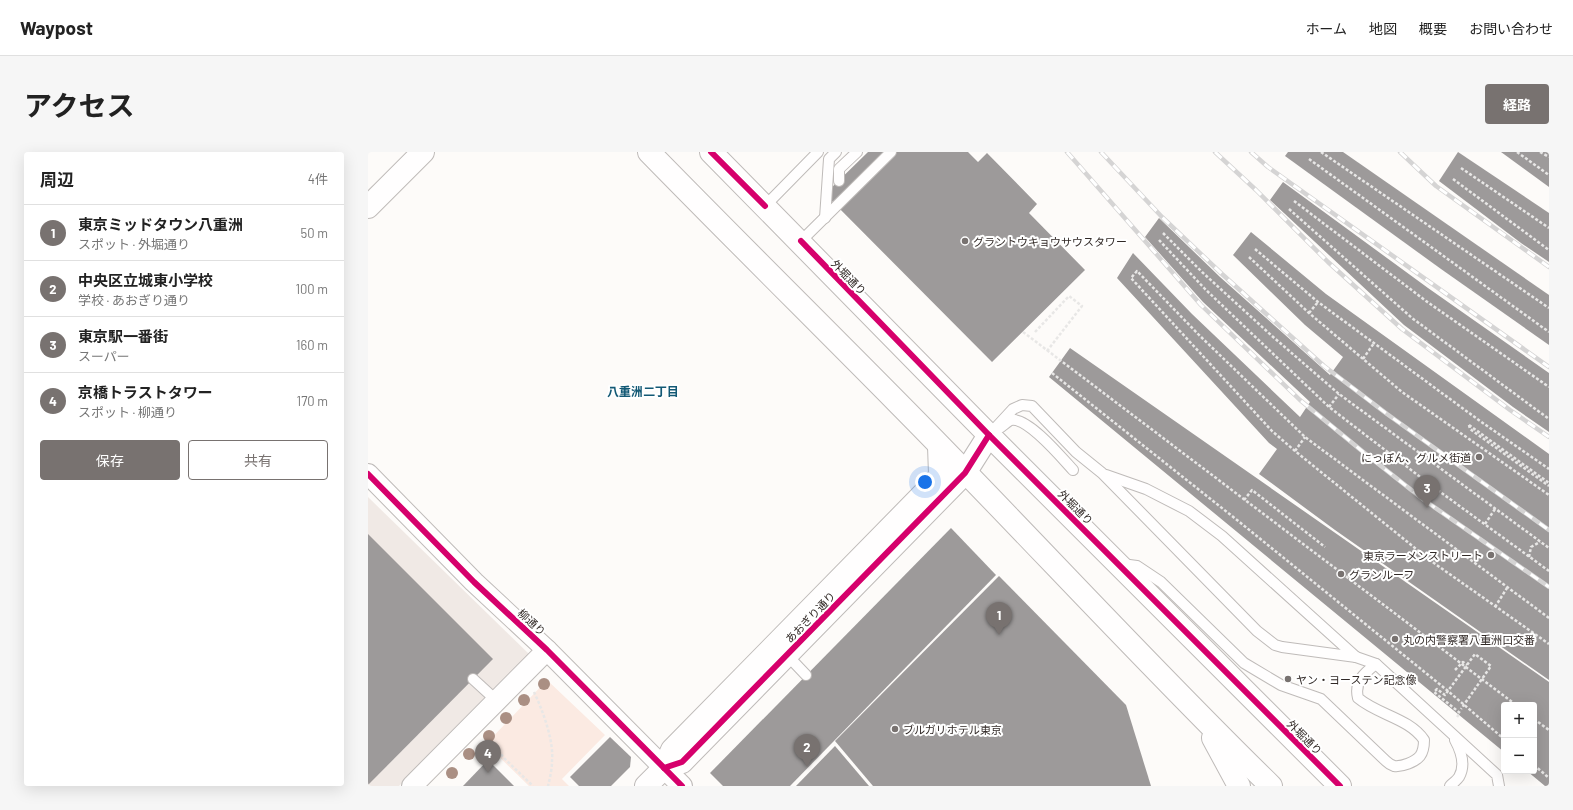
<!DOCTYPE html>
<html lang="ja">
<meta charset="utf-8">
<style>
body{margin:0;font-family:Barlow,"Noto Sans JP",sans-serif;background:#f6f6f6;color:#222}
.controls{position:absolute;right:12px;bottom:12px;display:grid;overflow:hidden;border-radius:4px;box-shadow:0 4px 16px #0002}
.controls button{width:36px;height:36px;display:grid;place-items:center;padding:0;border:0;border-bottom:1px solid #e0e0e0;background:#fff;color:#222;font:20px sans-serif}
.you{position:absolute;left:557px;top:330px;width:14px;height:14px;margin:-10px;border:3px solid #fff;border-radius:50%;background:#1a73e8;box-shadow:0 0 0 6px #1a73e833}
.badge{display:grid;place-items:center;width:26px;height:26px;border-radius:50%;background:#787270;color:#fff;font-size:13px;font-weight:700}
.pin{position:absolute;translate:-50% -33px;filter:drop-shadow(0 1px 2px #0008)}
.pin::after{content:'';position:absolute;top:21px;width:14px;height:12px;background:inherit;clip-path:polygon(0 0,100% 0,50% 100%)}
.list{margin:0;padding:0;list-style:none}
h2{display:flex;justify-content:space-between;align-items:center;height:52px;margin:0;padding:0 16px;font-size:17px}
h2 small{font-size:13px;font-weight:400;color:#767676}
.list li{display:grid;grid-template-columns:26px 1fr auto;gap:12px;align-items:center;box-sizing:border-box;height:56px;padding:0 16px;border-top:1px solid #e0e0e0}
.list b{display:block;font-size:15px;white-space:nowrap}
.list p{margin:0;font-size:13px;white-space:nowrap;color:#767676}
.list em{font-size:13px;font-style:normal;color:#767676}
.actions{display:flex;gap:8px;padding:12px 16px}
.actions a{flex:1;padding:9px 0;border:1px solid #787270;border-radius:4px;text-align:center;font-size:14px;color:#787270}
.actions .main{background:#787270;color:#fff}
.map{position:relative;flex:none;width:1181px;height:634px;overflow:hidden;border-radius:4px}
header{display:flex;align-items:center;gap:24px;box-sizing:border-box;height:56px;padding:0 20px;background:#fff;border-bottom:1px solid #e0e0e0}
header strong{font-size:19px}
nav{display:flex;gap:22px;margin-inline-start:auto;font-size:14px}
.intro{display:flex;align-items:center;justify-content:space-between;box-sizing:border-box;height:96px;padding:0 24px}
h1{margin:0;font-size:28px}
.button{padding:10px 18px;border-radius:4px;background:#787270;color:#fff;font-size:14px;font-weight:700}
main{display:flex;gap:24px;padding:0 24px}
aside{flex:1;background:#fff;border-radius:4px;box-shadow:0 4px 16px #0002}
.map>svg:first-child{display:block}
.built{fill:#f0e9e5}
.green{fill:#fbeae2}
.building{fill:#9d9a9a}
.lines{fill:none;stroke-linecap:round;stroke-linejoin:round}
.service-casing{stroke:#bfbbb9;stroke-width:12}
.minor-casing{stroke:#bfbbb9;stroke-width:22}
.tertiary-casing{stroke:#bfbbb9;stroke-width:24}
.secondary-casing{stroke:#bfbbb9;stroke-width:24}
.path{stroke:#e8e7e6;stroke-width:2.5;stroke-dasharray:3 2;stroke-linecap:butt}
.service{stroke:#fffefe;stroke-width:10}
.minor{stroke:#fffefe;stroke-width:20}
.tertiary{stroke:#fffefe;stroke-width:22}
.secondary{stroke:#fffefe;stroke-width:22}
.rail-casing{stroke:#d5d4d4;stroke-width:4.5}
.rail{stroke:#fff;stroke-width:3;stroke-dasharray:9;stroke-linecap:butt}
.path-bridge{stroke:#e8e7e6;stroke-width:2.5;stroke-dasharray:3 2;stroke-linecap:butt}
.cycleway-casing{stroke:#fff;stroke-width:8}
.cycleway{stroke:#d6006c;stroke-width:6}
.tree{fill:#aa8f83}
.poi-dot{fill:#787270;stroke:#fff;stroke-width:1.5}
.labels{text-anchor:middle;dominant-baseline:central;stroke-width:4;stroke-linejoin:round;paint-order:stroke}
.poi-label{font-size:11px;fill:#312926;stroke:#fff;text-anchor:start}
.street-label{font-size:11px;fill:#312926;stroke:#fff}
.neighbourhood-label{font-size:12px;font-weight:bold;fill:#135975;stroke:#fff}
</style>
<header>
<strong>Waypost</strong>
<nav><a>ホーム</a><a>地図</a><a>概要</a><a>お問い合わせ</a></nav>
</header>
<div class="intro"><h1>アクセス</h1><a class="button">経路</a></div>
<main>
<aside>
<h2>周辺<small>4件</small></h2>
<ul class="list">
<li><span class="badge">1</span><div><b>東京ミッドタウン八重洲</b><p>スポット · 外堀通り</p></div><em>50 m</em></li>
<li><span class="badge">2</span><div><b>中央区立城東小学校</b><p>学校 · あおぎり通り</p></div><em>100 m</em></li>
<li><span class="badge">3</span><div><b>東京駅一番街</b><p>スーパー</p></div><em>160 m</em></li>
<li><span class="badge">4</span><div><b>京橋トラストタワー</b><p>スポット · 柳通り</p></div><em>170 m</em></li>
</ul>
<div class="actions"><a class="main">保存</a><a>共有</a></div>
</aside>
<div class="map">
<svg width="1181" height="634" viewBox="0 0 1181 634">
<rect width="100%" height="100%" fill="#fdfbf9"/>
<!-- built -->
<polygon class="built" points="0,345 161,502 31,634 0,634"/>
<!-- green -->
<polygon class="green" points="179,528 237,583 194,627 201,634 161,634 118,592"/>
<!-- building -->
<g class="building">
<polygon points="500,0 600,0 610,10 619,1 669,52 661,61 717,118 624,210 457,42"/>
<polygon points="920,0 975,0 1181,143 1181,193 1073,117 917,4"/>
<polygon points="1090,0 1181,61 1181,110 1153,91 1071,29"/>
<polygon points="1133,0 1181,0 1181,35"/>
<polygon points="915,30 1060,136 1181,221 1181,280 1145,255 1036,173 902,48"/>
<polygon points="791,66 852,125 962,223 975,205 937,173 865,103 883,80 958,142 1181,302 1181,528 967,378 891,322 909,297 901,291 749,126 765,101 824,162 932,265 942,250 835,150 777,85"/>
<polygon points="702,196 1181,530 1181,634 1177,634 1159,619 1166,619 1166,553 1136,553 1136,600 681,225"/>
<polygon points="583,376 628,423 422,634 355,634 342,621"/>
<polygon points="0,382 125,507 0,633"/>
<polygon points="631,424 758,553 783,634 505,634 467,589"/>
<polygon points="242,585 263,605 262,615 243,634 211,634 202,625"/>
<polygon points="467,594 501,634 428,634"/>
<polygon points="120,608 146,634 95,634"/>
</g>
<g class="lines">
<!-- service casing -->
<g class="service-casing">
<g id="service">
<polyline points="471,29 471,17 489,0"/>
<polyline points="397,54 450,0"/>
<polyline points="457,66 461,7 468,0"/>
<polyline points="433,89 523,0"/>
<path d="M633,275C636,273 640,269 643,268C660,265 694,306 705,318"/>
<polyline points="621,283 645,257 654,253 664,254 708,300 734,321 889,479 907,493 914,495 988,505 1008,512 1129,623 1131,634"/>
<polyline points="738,323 778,337 821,359 854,384 988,505"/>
<path d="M754,412L769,414L793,430L876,511L913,533L953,547L1018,609C1020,611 1023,613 1026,614C1034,615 1047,610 1052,604C1055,600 1056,593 1056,588C1041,566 1010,563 990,546C986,530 996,521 1008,512"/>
<polyline points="419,503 438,523"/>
<polyline points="105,527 129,549"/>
<path d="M1082,634C1085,631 1089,628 1091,625C1098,613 1093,599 1087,588"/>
</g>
</g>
<!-- minor casing -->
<g class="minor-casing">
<g id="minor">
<polyline points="0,322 106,430 179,498 314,634"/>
<polyline points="44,634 179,498"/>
</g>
</g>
<!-- tertiary casing -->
<g class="tertiary-casing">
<g id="tertiary">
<polyline points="0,55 55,0"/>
<polyline points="296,616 314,610 597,321 621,283"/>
<polyline points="278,634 296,616 304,598 569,328 572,322 571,294"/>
</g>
</g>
<!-- secondary casing -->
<g class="secondary-casing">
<g id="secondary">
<path d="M281,0C363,84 447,167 529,250C655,377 775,509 903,634"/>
<polyline points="343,0 621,283 972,634"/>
<polyline points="845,586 871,634"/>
</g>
</g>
<!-- path -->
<g class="path">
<polyline points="953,0 1181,156"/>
<polyline points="1149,0 1181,23"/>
<polyline points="1172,0 1181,5"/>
<polyline points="941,7 1181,180"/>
<polyline points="1093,16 1181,76"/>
<polyline points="1085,27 1181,98"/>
<polyline points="926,49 1058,149 1181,235"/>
<polyline points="921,57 1044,166 1181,267"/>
<polyline points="795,81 834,120 904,184 971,242 1181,396"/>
<polyline points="791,88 837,137 961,255 1064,334 1181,419"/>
<polyline points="887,97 950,150 1112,269 1181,317"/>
<polyline points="881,105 941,161 1034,240 1181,343"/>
<polyline points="941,161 950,150"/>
<polyline points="667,180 701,144 714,154 679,199"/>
<polyline points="995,207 1006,191"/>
<polyline points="684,221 869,368 1080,539 1136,587"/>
<polyline points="961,255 971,242"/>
<polyline points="1101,273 1102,277 1181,334"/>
<polyline points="1101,273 1181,331"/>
<polyline points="927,299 937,285"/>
<polyline points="876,348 884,338 957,395"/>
<polyline points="1117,372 1127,357"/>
<polyline points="1161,405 1163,395 1172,390"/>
<polyline points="1127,455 1139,436"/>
<polyline points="1181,466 937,285 831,183 769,119 763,126 904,279 927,299 1063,409 1181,492"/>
<polyline points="1087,518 1095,510 1099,513"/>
<path d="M166,540C175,559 186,589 184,609C184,617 182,626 180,634"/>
<polyline points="1089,565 1092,561 1066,540 1069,537 1077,543 1107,502 1123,514 1093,557"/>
<polyline points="1166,567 1181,578"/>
<polyline points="120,587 137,607 165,634"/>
<polyline points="1166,613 1181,626"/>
</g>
<!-- service -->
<use href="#service" class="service"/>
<!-- minor -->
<use href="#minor" class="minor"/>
<!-- tertiary -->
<use href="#tertiary" class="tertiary"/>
<!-- secondary -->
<use href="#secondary" class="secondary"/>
<!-- rail casing -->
<g class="rail-casing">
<g id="rail">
<polyline points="699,0 833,153 932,248 994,299 1056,348 1181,435"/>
<polyline points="733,0 794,65 854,122 956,214 1019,262 1181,378"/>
<polyline points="847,0 888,38 960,110 1034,177 1142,258 1181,285"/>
<polyline points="883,0 900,15 1181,215"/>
<polyline points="1032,0 1068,34 1181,115"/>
</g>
</g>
<!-- rail -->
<use href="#rail" class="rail"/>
<!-- path-bridge -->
<polyline class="path-bridge" points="655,180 1148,553"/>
<!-- cycleway casing -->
<g class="cycleway-casing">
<g id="cycleway">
<polyline points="343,0 397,54"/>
<polyline points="433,89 621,283 972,634"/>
<polyline points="0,322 106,430 179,498 314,634"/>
<polyline points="296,616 314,610 597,321 621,283"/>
</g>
</g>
<!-- cycleway -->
<use href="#cycleway" class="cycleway"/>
</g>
<!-- trees -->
<g class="tree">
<circle cx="176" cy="532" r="6"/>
<circle cx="156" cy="548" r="6"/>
<circle cx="138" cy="566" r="6"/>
<circle cx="121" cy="584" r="6"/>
<circle cx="101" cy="602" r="6"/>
<circle cx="84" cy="621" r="6"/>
</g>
<!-- markers -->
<g class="poi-dot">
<circle cx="597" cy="89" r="4"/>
<circle cx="1111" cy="305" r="4"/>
<circle cx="1123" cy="403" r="4"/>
<circle cx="973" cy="422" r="4"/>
<circle cx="1027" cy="487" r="4"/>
<circle cx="920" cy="527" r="4"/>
<circle cx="527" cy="577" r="4"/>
</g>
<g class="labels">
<!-- poi labels -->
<g class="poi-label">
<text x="605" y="89">グラントウキョウサウスタワー</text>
<text x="1103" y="305" text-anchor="end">にっぽん、グルメ街道</text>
<text x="1115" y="403" text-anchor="end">東京ラーメンストリート</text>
<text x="981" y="422">グランルーフ</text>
<text x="1035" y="487">丸の内警察署八重洲口交番</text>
<text x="928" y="527">ヤン・ヨーステン記念像</text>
<text x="535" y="577">ブルガリホテル東京</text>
</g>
<!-- street labels -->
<g class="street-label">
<text transform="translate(481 125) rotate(46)">外堀通り</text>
<text transform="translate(708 355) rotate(45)">外堀通り</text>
<text transform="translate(442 465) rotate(-46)">あおぎり通り</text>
<text transform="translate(164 470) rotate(43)">柳通り</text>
<text transform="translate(937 585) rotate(45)">外堀通り</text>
</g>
<!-- neighbourhood labels -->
<g class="neighbourhood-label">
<text x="275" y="239">八重洲二丁目</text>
</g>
</g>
</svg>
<div class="controls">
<button>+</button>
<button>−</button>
</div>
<div class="you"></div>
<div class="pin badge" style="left:631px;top:483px">1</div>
<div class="pin badge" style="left:439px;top:615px">2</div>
<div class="pin badge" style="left:1059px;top:356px">3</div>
<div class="pin badge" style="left:120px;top:621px">4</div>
</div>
</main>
